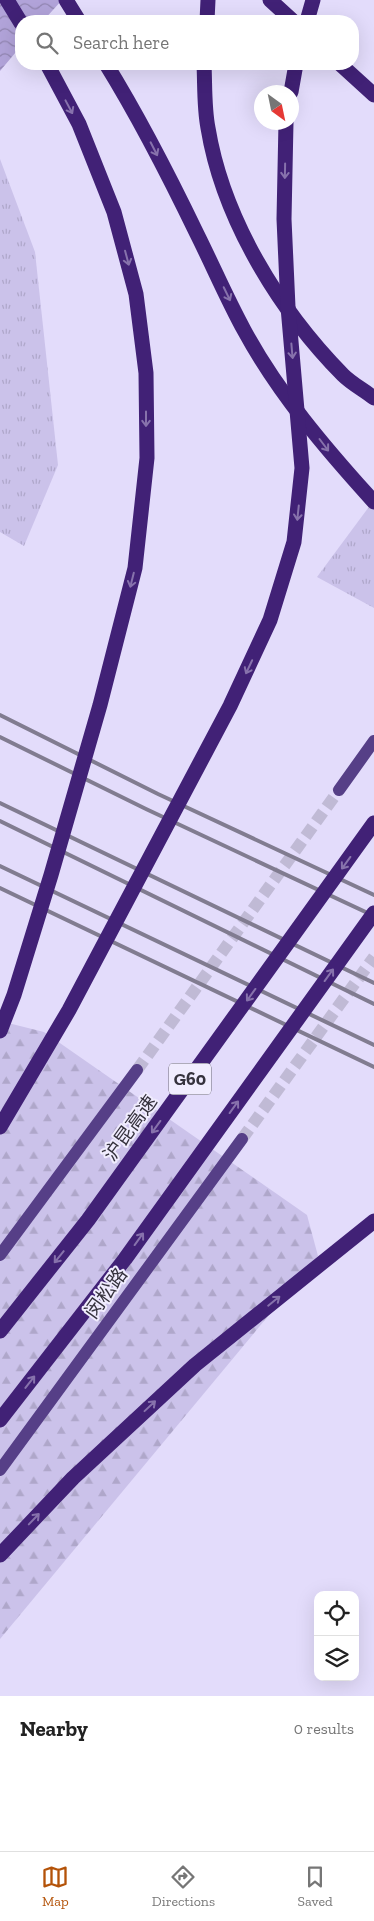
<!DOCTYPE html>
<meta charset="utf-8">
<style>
body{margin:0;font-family:"Zilla Slab","Noto Sans SC",serif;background:#f6f6f6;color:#222}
.controls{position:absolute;right:15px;bottom:15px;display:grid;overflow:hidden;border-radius:10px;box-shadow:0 5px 20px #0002}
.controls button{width:45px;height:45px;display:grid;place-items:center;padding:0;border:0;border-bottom:1px solid #e0e0e0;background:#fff;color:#222;font:25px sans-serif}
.compass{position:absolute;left:254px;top:85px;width:45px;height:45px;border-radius:50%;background:#fff;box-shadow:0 5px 20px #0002;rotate:147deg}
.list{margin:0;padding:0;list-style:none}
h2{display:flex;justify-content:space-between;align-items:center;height:65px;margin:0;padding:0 20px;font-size:21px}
h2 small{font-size:16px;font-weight:400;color:#767676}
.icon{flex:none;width:28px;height:28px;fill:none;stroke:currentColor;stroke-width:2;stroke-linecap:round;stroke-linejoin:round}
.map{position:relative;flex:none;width:374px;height:1696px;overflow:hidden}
.search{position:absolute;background:#fff;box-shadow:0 5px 20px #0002;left:15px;right:15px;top:15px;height:55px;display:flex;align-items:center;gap:12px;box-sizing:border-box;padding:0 18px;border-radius:20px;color:#767676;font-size:19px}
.sheet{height:155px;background:#fff}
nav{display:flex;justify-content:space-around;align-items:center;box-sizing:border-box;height:70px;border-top:1px solid #e0e0e0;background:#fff;font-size:14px;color:#767676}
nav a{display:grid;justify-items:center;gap:2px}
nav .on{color:#b45309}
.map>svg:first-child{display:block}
.forest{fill:url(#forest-firs)}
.park{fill:url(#park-tufts)}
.water{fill:url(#water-waves)}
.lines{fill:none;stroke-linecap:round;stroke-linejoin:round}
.major-tunnel{stroke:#c0bad5;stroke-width:12;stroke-dasharray:12 6;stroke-linecap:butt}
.major{stroke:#563f87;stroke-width:12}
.highway{stroke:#412176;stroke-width:15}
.rail{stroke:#817c90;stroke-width:4}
.highway-bridge{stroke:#412176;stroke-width:15}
.oneway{stroke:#8772ac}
.labels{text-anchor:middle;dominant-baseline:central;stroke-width:4;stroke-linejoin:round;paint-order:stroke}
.shield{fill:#f0ecfe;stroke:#6d6a77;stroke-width:1}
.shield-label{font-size:18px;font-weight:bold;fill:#35323d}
.street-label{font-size:19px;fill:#35323d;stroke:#f0ecfe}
</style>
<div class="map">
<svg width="374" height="1696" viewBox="0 0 374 1696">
<defs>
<pattern id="forest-firs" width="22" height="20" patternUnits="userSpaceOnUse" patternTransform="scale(1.25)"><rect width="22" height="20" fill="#cbc2ea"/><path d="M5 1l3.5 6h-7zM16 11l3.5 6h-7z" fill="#afa7ca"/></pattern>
<pattern id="park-tufts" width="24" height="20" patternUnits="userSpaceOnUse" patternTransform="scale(1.25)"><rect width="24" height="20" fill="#cbc2ea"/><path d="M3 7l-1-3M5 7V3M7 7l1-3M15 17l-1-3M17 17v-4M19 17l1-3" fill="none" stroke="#afa7ca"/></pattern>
<pattern id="water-waves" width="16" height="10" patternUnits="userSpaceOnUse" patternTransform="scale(1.25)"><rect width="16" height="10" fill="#b1a3d9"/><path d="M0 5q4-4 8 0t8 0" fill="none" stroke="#9185b1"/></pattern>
</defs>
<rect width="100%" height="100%" fill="#e3dcfb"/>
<!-- forest -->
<polygon class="forest" points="0,1021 44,1032 307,1215 318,1256 0,1639"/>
<!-- park -->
<g class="park">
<polygon points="0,159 35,252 58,465 24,546 0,532"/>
<polygon points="374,500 374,608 317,577"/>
</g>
<!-- water -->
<polygon class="water" points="0,0 62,0 43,21 21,21 21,46 0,71"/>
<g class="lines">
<!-- major-tunnel -->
<g class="major-tunnel">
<polyline points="137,1070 339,790"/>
<polyline points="242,1139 374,957"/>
</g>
<!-- major -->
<g class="major">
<polyline points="339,790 374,741"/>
<polyline points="0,1255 137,1070"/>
<polyline points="0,1470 242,1139"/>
</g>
<!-- highway -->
<g class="highway">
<polyline points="7,0 21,23"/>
<polyline points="66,0 79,21"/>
<polyline points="270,0 293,21"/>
<polyline points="207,21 208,0"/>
<polyline points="307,21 313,0"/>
<path d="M106,64C140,119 169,176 197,234C213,266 227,299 244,330C278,393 326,449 374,502"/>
<path d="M204,64C205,85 204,108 208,128C223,219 279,310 343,375C352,384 364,390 374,398"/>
<polyline points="340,64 374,95"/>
<polyline points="291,92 296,64"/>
</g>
<!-- rail -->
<g class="rail">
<polyline points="0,715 158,794 374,895"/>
<polyline points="0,737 146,809 374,916"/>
<polyline points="0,803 374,983"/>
<polyline points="0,821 374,1004"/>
<polyline points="0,866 374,1045"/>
<polyline points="0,888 374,1067"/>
</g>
<!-- highway-bridge -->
<g class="highway-bridge">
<polyline points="0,1031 14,995 51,875 100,705 135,568 147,458 146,373 136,294 114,212 79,124 47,64"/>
<polyline points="0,1127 69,1010 230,706 270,620 294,542 302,468 288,307 284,219 286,122"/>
<polyline points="0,1331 88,1220 374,823"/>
<polyline points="0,1420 125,1259 374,913"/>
<polyline points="0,1555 73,1478 195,1365 374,1221"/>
</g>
</g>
<!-- one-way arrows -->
<defs><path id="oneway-shaft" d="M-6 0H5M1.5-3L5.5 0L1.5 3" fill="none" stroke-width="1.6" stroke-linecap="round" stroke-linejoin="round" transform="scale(1.25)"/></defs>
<g class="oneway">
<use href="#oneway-shaft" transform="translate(69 107) rotate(62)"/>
<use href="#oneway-shaft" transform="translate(154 149) rotate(63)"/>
<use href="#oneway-shaft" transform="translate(285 171) rotate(91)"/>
<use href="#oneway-shaft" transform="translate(127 258) rotate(75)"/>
<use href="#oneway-shaft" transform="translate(227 294) rotate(64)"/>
<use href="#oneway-shaft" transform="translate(292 351) rotate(85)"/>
<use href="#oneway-shaft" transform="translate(146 419) rotate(90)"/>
<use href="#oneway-shaft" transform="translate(324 445) rotate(53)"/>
<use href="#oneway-shaft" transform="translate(298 513) rotate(96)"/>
<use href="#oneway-shaft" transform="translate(132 580) rotate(104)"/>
<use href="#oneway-shaft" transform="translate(249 667) rotate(115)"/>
<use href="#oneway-shaft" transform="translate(346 863) rotate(126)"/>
<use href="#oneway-shaft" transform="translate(329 975) rotate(-54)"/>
<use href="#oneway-shaft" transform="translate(251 995) rotate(126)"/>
<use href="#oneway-shaft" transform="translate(234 1107) rotate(-54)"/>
<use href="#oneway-shaft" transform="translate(156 1127) rotate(126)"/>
<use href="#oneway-shaft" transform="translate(139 1239) rotate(-54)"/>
<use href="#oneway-shaft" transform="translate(59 1257) rotate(129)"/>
<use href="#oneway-shaft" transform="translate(274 1301) rotate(-39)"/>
<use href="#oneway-shaft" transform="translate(30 1382) rotate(-52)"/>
<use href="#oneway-shaft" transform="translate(150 1406) rotate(-43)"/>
<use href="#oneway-shaft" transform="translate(34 1519) rotate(-46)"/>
</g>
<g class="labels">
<!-- shield labels -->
<rect class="shield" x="169" y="1063.5" width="42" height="31" rx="4"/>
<g class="shield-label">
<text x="190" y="1079">G60</text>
</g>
<!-- street labels -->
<g class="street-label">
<text transform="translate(130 1128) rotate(-54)">沪昆高速</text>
<text transform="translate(106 1293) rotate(-54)">闵松路</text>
</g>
</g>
</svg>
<div class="controls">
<button><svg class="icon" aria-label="locate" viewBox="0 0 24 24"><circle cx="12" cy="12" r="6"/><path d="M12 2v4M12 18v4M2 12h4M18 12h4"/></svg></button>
<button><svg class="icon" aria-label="layers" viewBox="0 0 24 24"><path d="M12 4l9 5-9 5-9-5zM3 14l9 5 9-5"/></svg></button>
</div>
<svg class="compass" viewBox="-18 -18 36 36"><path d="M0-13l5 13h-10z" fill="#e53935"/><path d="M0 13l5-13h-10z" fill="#767676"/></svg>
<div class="search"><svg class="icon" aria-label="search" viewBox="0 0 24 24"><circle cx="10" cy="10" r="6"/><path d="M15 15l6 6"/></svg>Search here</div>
</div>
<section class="sheet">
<h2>Nearby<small>0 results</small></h2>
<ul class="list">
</ul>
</section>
<nav>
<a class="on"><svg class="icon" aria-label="map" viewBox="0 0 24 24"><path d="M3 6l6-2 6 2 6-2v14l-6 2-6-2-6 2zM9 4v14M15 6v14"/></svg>Map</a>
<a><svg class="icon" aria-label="directions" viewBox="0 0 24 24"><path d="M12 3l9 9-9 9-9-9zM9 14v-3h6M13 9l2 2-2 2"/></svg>Directions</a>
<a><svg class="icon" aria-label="saved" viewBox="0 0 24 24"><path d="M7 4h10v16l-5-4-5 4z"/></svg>Saved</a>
</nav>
